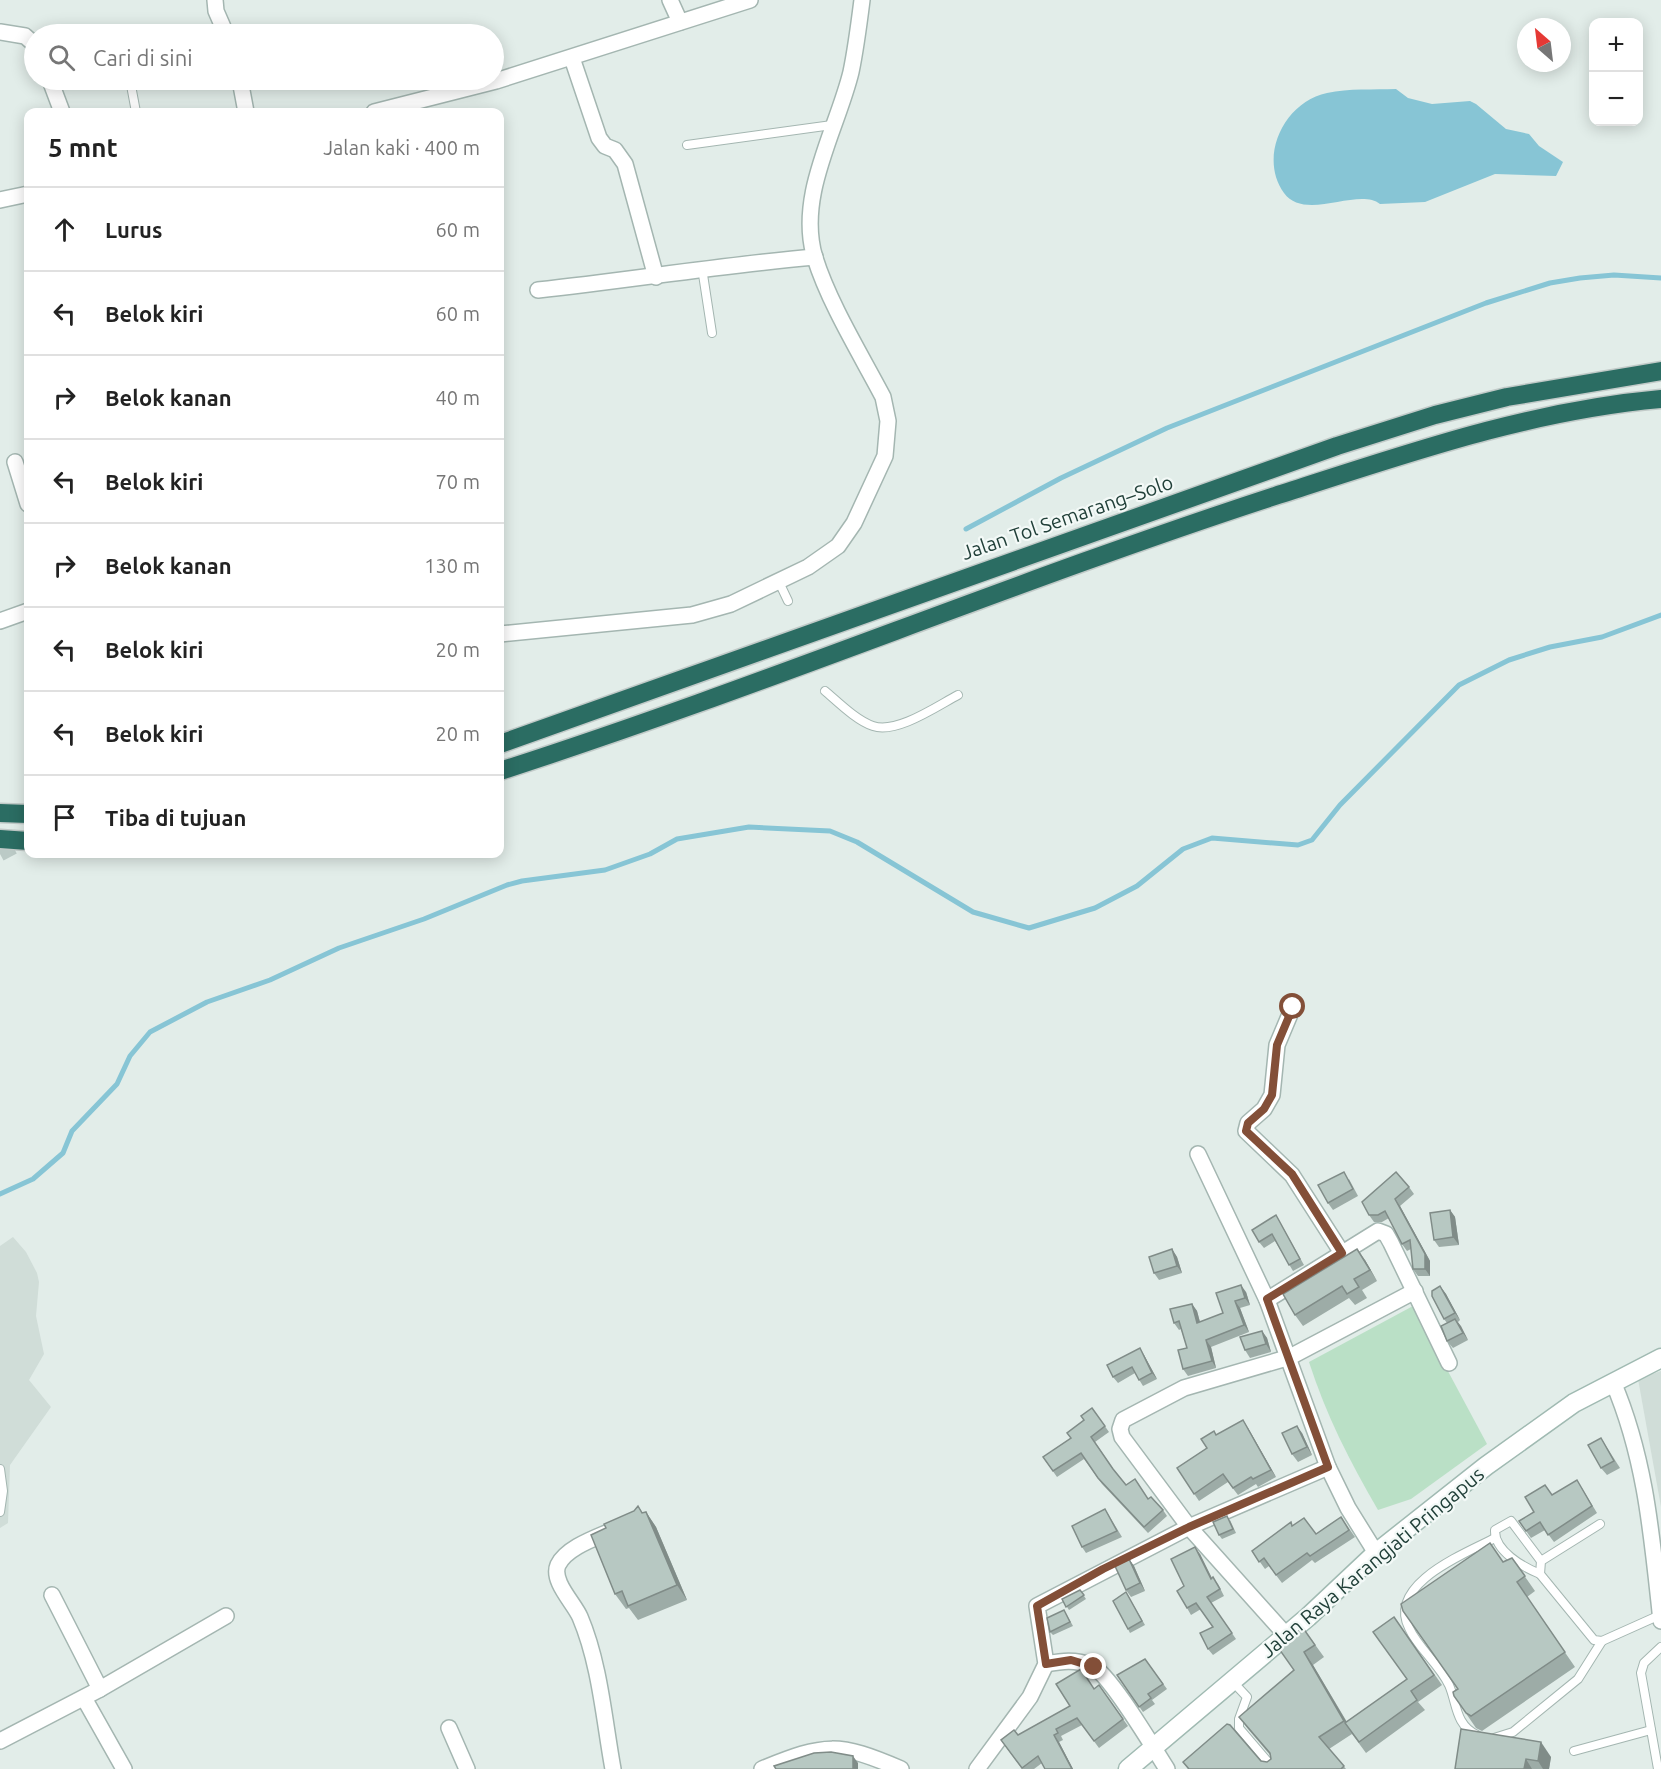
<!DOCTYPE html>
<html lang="id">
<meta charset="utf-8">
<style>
body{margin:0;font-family:Ubuntu,sans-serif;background:#f6f6f6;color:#222}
.controls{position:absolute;right:18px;top:18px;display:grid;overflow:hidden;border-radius:12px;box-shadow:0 3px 15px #0003}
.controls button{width:54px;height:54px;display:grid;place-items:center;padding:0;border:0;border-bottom:2px solid #e0e0e0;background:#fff;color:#222;font:30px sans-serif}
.compass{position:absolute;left:1517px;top:18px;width:54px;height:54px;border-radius:50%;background:#fff;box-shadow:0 3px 15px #0003;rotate:332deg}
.stop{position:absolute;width:18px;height:18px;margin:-14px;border:4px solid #834f38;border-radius:50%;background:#fff}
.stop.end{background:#834f38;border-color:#fff;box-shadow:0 2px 6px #0008}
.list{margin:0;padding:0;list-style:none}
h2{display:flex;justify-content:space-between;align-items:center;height:78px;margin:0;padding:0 24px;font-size:26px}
h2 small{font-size:20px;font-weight:400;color:#767676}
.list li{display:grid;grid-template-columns:39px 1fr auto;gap:18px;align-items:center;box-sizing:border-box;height:84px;padding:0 24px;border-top:2px solid #e0e0e0}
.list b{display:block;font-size:22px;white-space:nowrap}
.list em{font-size:20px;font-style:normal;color:#767676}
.icon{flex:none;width:33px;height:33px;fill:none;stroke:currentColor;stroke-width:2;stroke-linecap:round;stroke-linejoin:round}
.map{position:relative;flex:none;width:1661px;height:1769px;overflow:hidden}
.search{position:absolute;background:#fff;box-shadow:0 3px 15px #0003;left:24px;top:24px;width:480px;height:66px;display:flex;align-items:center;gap:15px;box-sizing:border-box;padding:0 21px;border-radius:33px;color:#767676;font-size:22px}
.panel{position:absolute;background:#fff;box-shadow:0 3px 15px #0003;left:24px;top:108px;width:480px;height:750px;border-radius:12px}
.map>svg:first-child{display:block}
.built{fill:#d0ddd8}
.green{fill:#bae0c6}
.water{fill:#87c5d5}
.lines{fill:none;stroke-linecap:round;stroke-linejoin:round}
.stream{stroke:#87c5d5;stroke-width:5}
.street-tunnel{stroke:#bbcac6;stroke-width:15;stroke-dasharray:15 8;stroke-linecap:butt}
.lane-casing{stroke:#a4b6b1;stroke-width:10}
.street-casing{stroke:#a4b6b1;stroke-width:18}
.secondary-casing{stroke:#a0bab2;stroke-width:21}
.highway-casing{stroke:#c1cac8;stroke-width:21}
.lane{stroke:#fff;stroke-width:8}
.street{stroke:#fff;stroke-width:15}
.secondary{stroke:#fff;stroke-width:18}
.highway{stroke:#2b6d63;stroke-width:18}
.wall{fill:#9daca7}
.shaded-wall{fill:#808c88}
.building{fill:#b7c8c2;stroke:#808c88;stroke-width:1.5}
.route{stroke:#834f38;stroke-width:8}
.labels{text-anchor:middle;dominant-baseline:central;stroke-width:4.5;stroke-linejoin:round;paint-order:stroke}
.street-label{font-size:20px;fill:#214039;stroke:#f3f9f7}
</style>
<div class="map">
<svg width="1661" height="1769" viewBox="0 0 1661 1769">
<rect width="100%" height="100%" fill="#e2ede9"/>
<!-- built -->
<g class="built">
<polygon points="13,1237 26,1252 37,1273 39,1282 36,1316 44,1354 29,1380 51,1407 10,1465 8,1523 0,1528 0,1246"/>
<polygon points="1661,1371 1661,1507 1638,1379"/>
</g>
<!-- green -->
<path class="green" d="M1413,1306L1487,1444L1411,1499L1378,1510C1350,1462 1326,1415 1309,1362Z"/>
<!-- water -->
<path class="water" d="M1396,89L1408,98L1432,104L1470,101L1476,104L1506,129L1529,134L1539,146L1563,162L1556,176L1495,174L1425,202L1380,204C1358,187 1305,222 1284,193C1258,157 1284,102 1327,93C1349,88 1374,90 1396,89Z"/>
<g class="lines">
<!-- stream -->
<g class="stream">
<polyline points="966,529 1061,478 1167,428 1486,303 1550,283 1580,278 1614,275 1661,278"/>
<polyline points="0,1194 33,1179 63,1153 72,1131 117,1084 130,1056 150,1032 207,1002 270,980 339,948 424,919 507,885 522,881 605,870 650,854 677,839 749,827 830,831 857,842 973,912 1029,928 1095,908 1137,886 1183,849 1212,838 1298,845 1312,840 1340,805 1459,685 1509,660 1550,647 1602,637 1661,615"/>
</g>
<!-- street-tunnel -->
<polyline class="street-tunnel" points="0,854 26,840"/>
<!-- lane casing -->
<g class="lane-casing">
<g id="lane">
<polyline points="130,80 136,112"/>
<polyline points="687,145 832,125"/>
<polyline points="702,268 712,333"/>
<polyline points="779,582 788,601"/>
<path d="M825,691C838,702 857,721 873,726C897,734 937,706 958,695"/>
<polyline points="0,1469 3,1491 0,1512"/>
<polyline points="1600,1524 1541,1561 1540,1574 1594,1640 1602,1641"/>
<path d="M1540,1574C1523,1567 1494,1551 1495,1530L1511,1521L1541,1561"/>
<polyline points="1233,1682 1247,1697 1239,1719 1239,1728 1274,1769"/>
<path d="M1477,1735C1455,1725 1457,1703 1449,1685C1439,1664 1418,1648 1409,1628C1387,1584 1464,1554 1495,1538"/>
<polyline points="1494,1738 1513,1732 1578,1679 1602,1641 1660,1615"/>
<polyline points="1574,1751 1651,1730"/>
<polyline points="1658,1769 1641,1673 1644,1663 1661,1647"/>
</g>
</g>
<!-- street casing -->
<g class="street-casing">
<g id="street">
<polyline points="215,0 216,11 226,34"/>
<polyline points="670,0 680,22"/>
<polyline points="0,32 25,36 34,44"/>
<polyline points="572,58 599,138 605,146 615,150 625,164 656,277"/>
<polyline points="50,80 62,112"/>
<polyline points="240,80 246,112"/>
<polyline points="374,112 496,81 750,0"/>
<polyline points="0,200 28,194"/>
<path d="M538,290C631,280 722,265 815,257"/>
<polyline points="15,462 28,504"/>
<polyline points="0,621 28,611"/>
<path d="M500,634L692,615L731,604L808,567L838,546L854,523L885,456L888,421L883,397C861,355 829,303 815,258C796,196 837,130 851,72C856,48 859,24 862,0"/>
<polyline points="1293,1007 1277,1045 1272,1095 1264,1109 1248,1123 1246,1131 1292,1175 1342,1253"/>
<polyline points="1198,1154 1267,1300 1328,1467 1348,1508 1376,1553"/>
<polyline points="1267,1300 1378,1231 1386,1234 1391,1243 1449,1363"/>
<path d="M1613,1382C1646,1459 1652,1538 1661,1621"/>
<path d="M611,1531C595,1538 566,1548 558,1565C551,1581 574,1603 580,1617C600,1664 604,1720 613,1769"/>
<polyline points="52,1595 100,1689"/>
<polyline points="1286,1635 1189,1527 1122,1437 1120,1429 1123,1420 1184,1388 1290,1357 1415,1291"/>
<path d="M1046,1664C1062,1661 1075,1659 1092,1666C1110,1674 1154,1749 1167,1769"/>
<polyline points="84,1698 124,1769"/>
<polyline points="449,1728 467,1769"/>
<polyline points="0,1741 100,1689 226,1616"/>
<path d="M762,1769C826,1743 838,1742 901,1769"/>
<polyline points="977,1769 1030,1697 1046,1664 1037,1606 1189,1527 1328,1467"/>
</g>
</g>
<!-- secondary casing -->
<g class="secondary-casing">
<polyline id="secondary" points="1128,1769 1308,1617 1376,1553 1486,1466 1574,1403 1661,1358"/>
</g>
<!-- highway casing -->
<g class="highway-casing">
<g id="highway">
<polyline points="500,744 1337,446 1435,415 1507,397 1661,371"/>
<path d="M500,771C761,687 1014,581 1275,496C1403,455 1526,411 1661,399"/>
<polyline points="0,813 28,814"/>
<polyline points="0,839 28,841"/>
</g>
</g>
<!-- lane -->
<use href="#lane" class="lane"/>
<!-- street -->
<use href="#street" class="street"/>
<!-- secondary -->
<use href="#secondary" class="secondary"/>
<!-- highway -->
<use href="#highway" class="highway"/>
</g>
<!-- wall -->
<g class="wall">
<polygon points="1349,1179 1358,1196 1333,1210 1328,1203"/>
<polygon points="1409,1187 1414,1194 1400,1206 1430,1261 1430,1276 1418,1276 1413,1269 1411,1249 1407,1251 1402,1244 1389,1218 1382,1222 1374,1222 1369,1215"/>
<polygon points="1450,1210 1455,1217 1459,1245 1439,1247 1434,1240"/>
<polygon points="1276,1215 1280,1222 1304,1265 1293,1271 1275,1241 1264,1248 1259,1242"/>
<polygon points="1172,1249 1177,1257 1182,1273 1159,1280 1154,1273"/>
<polygon points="1365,1260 1377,1281 1362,1290 1367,1298 1355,1305 1349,1298 1303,1326 1295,1315"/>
<polygon points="1440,1286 1446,1294 1460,1320 1458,1322 1468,1340 1453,1348 1447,1341 1447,1323 1444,1319"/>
<polygon points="1246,1292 1250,1305 1240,1308 1249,1332 1211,1347 1216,1368 1188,1376 1183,1369 1187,1348 1181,1329 1179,1330 1174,1323 1192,1304 1197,1311 1200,1322 1223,1313"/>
<polygon points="1262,1331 1267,1338 1271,1352 1250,1358 1245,1350"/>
<polygon points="1144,1355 1157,1379 1143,1386 1135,1373 1118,1383 1113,1377"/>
<polygon points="1092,1408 1109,1432 1095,1442 1114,1470 1126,1485 1163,1510 1167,1516 1148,1533 1102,1484 1084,1459 1057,1477 1043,1457 1071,1438 1084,1420"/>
<polygon points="1248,1428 1276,1477 1258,1487 1256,1484 1238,1495 1228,1482 1199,1501 1177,1468 1207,1448 1216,1435"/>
<polygon points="1302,1433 1312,1455 1298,1462 1292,1454"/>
<polygon points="1601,1438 1620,1468 1607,1475 1601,1468"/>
<polygon points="1582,1488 1597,1513 1554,1542 1545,1530 1531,1538 1519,1521 1534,1512 1552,1495"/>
<polygon points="638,1506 643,1513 646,1512 656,1527 687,1600 638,1620 629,1608 626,1609 615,1594 606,1528 634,1511"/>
<polygon points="1105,1509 1122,1537 1086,1553 1082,1547"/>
<polygon points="1341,1517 1355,1537 1315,1563 1312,1560 1282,1583 1269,1566 1265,1569 1252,1551 1293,1526 1316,1534"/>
<polygon points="1230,1520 1236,1533 1222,1539 1219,1535"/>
<polygon points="1200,1554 1212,1578 1218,1584 1224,1596 1211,1603 1236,1639 1213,1655 1208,1649 1213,1627 1201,1609 1191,1615 1187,1608 1184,1586"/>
<polygon points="1512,1558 1535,1591 1527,1597 1575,1667 1482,1731 1476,1728 1454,1696 1458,1689 1503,1562"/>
<polygon points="1129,1559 1134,1566 1145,1591 1131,1597 1126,1590"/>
<polygon points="1080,1590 1086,1599 1069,1610 1062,1599"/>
<polygon points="1126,1592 1145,1625 1130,1633 1128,1629"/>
<polygon points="1064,1610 1073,1626 1053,1635 1050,1632"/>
<polygon points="1394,1617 1442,1685 1418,1702 1425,1710 1366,1753 1352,1734 1329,1749 1346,1769 1188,1769 1183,1762 1261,1761 1267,1762 1271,1759 1270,1755 1248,1729 1239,1717 1294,1670 1303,1628 1324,1657 1313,1665 1347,1722 1407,1679"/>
<polygon points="1145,1659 1167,1689 1152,1700 1155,1704 1143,1712 1117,1675"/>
<polygon points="1099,1685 1128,1726 1099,1748 1082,1725 1061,1736 1063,1740 1059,1742 1073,1769 1045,1769 1042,1763 1034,1769 1022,1769 1001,1740 1018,1735 1070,1706"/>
<polygon points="1461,1729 1551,1757 1549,1769 1455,1769"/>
</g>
<!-- shaded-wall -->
<g class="shaded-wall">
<polygon points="1395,1199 1400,1206 1430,1261 1430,1276 1425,1269"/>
<polygon points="1450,1210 1455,1217 1459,1245 1453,1237"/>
<polygon points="1172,1249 1177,1257 1182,1273 1177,1266"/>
<polygon points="1357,1249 1365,1260 1377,1281 1370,1270"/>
<polygon points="1241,1285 1246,1292 1250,1305 1245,1298"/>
<polygon points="1440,1286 1446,1294 1460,1320 1455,1313"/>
<polygon points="1235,1301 1240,1308 1249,1332 1244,1325"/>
<polygon points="1192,1304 1197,1311 1202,1330 1197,1323"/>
<polygon points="1455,1319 1461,1326 1468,1340 1463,1333"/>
<polygon points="1262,1331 1267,1338 1271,1352 1266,1344"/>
<polygon points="1206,1340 1211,1347 1216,1368 1212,1361"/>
<polygon points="1140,1348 1144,1355 1157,1379 1152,1373"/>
<polygon points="1243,1420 1248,1428 1276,1477 1271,1470"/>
<polygon points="1297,1426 1302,1433 1312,1455 1307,1447"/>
<polygon points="646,1512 656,1527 687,1600 677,1585"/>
<polygon points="1195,1547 1200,1554 1215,1585 1211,1579"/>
<polygon points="1129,1559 1134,1566 1145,1591 1140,1583"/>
<polygon points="1304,1652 1313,1665 1353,1733 1344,1721"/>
<polygon points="1054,1735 1059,1742 1073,1769 1072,1769"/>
<polygon points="1541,1742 1551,1757 1549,1769 1543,1769 1538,1761"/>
<polygon points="853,1756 858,1763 858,1769 853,1769"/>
<polygon points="1526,1759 1532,1769 1524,1769"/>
</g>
<!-- building -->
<g class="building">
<polygon points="1344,1172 1353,1189 1328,1203 1318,1185"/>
<polygon points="1396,1172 1409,1187 1395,1199 1425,1254 1425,1269 1413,1269 1410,1240 1402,1244 1385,1211 1378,1215 1369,1215 1362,1202"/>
<polygon points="1450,1210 1453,1237 1434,1240 1430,1213"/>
<polygon points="1276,1215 1300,1259 1289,1265 1272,1234 1259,1242 1252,1230"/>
<polygon points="1172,1249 1177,1266 1154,1273 1149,1257"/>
<polygon points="1357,1249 1370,1270 1354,1279 1359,1287 1347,1294 1342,1286 1295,1315 1283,1294"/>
<polygon points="1241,1285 1245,1298 1235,1301 1244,1325 1206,1340 1212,1361 1183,1369 1178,1350 1187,1348 1179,1321 1174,1323 1170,1309 1192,1304 1197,1323 1223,1313 1216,1293"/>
<polygon points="1440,1286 1455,1313 1444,1319 1432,1296 1432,1291"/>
<polygon points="1455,1319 1463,1333 1447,1341 1441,1326"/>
<polygon points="1262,1331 1266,1344 1245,1350 1240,1337"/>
<polygon points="1140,1348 1152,1373 1139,1380 1132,1367 1113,1377 1107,1365"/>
<polygon points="1092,1408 1105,1426 1091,1437 1113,1469 1126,1485 1135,1479 1148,1499 1151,1497 1163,1510 1144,1527 1098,1478 1081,1453 1053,1471 1043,1457 1071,1438 1067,1433 1084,1420 1081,1416"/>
<polygon points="1243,1420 1271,1470 1253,1479 1251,1477 1233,1488 1223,1474 1194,1494 1177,1468 1207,1448 1201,1439 1214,1431 1216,1435"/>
<polygon points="1297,1426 1307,1447 1292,1454 1282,1433"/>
<polygon points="1601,1438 1614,1461 1601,1468 1588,1445"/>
<polygon points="1577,1480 1592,1506 1548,1535 1540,1522 1526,1531 1519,1521 1534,1512 1525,1497 1545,1485 1552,1495"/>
<polygon points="638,1506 642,1513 646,1512 677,1585 628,1606 622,1591 615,1594 591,1535 606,1528 604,1524 634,1511"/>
<polygon points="1105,1509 1117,1531 1082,1547 1072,1526"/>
<polygon points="1227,1516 1233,1529 1219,1535 1213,1522"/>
<polygon points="1341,1517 1349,1530 1310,1556 1307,1553 1276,1575 1264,1558 1259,1562 1252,1551 1291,1522 1292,1526 1304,1518 1316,1534"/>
<polygon points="1490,1543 1503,1562 1512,1558 1525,1576 1517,1582 1565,1652 1471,1716 1466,1713 1454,1696 1453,1692 1458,1689 1403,1611 1401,1604"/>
<polygon points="1195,1547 1211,1579 1213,1577 1220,1589 1207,1597 1232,1633 1208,1649 1200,1633 1213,1627 1196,1603 1187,1608 1177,1591 1184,1586 1171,1559"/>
<polygon points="1129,1559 1140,1583 1126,1590 1115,1566"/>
<polygon points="1080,1590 1084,1595 1066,1607 1062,1599"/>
<polygon points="1126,1592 1142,1621 1128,1629 1113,1601"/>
<polygon points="1064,1610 1070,1622 1050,1632 1047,1618"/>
<polygon points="1394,1617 1434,1675 1411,1691 1417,1700 1359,1742 1345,1723 1407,1679 1373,1632"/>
<polygon points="1303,1628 1315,1645 1304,1652 1344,1721 1319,1737 1344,1766 1341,1769 1189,1769 1183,1762 1227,1724 1230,1725 1261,1761 1267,1762 1271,1759 1270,1753 1239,1717 1294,1670 1277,1646"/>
<polygon points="1145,1659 1163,1684 1148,1694 1151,1698 1139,1707 1117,1675"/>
<polygon points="1081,1669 1094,1689 1099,1685 1123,1719 1094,1741 1077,1718 1056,1729 1058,1733 1054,1735 1072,1769 1045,1769 1038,1756 1022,1768 1001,1740 1014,1730 1018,1735 1070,1706 1056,1684"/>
<polygon points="1461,1729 1541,1742 1538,1761 1526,1759 1524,1769 1455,1769"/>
<polygon points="831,1752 853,1756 853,1769 776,1769 774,1766 814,1753"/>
</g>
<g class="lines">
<!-- route -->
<polyline class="route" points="1094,1667 1071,1660 1046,1664 1037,1606 1103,1569 1189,1527 1328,1467 1267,1299 1342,1253 1292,1174 1246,1131 1248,1123 1264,1109 1272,1095 1277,1045 1293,1007"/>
</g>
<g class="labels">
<!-- street labels -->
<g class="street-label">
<text transform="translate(1067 517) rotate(-19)">Jalan Tol Semarang–Solo</text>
<text transform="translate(1372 1562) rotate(-40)">Jalan Raya Karangjati Pringapus</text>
</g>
</g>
</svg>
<div class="controls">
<button>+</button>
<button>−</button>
</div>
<svg class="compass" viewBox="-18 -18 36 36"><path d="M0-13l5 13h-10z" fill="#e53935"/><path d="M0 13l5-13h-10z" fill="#767676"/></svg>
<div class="stop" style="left:1293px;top:1007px"></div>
<div class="stop end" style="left:1094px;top:1667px"></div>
<div class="search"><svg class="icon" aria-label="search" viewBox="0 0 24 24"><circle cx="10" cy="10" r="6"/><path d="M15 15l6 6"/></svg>Cari di sini</div>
<section class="panel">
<h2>5 mnt<small>Jalan kaki · 400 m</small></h2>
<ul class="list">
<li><svg class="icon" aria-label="ahead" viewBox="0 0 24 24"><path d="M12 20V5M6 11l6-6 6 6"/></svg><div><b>Lurus</b></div><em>60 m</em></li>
<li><svg class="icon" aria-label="left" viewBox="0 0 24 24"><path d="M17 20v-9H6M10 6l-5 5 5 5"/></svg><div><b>Belok kiri</b></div><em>60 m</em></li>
<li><svg class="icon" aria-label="right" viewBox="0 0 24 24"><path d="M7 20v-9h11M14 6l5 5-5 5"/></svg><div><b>Belok kanan</b></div><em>40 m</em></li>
<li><svg class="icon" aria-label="left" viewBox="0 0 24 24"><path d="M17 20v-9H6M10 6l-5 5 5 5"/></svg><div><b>Belok kiri</b></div><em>70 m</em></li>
<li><svg class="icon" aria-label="right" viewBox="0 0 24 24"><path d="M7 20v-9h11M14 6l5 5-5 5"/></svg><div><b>Belok kanan</b></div><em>130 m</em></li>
<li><svg class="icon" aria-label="left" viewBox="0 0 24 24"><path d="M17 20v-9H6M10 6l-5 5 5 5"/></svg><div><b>Belok kiri</b></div><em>20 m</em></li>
<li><svg class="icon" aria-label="left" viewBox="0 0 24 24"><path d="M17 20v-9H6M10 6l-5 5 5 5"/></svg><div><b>Belok kiri</b></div><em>20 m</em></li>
<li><svg class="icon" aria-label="arrive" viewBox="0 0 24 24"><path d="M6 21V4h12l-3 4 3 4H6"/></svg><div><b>Tiba di tujuan</b></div></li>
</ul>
</section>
</div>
